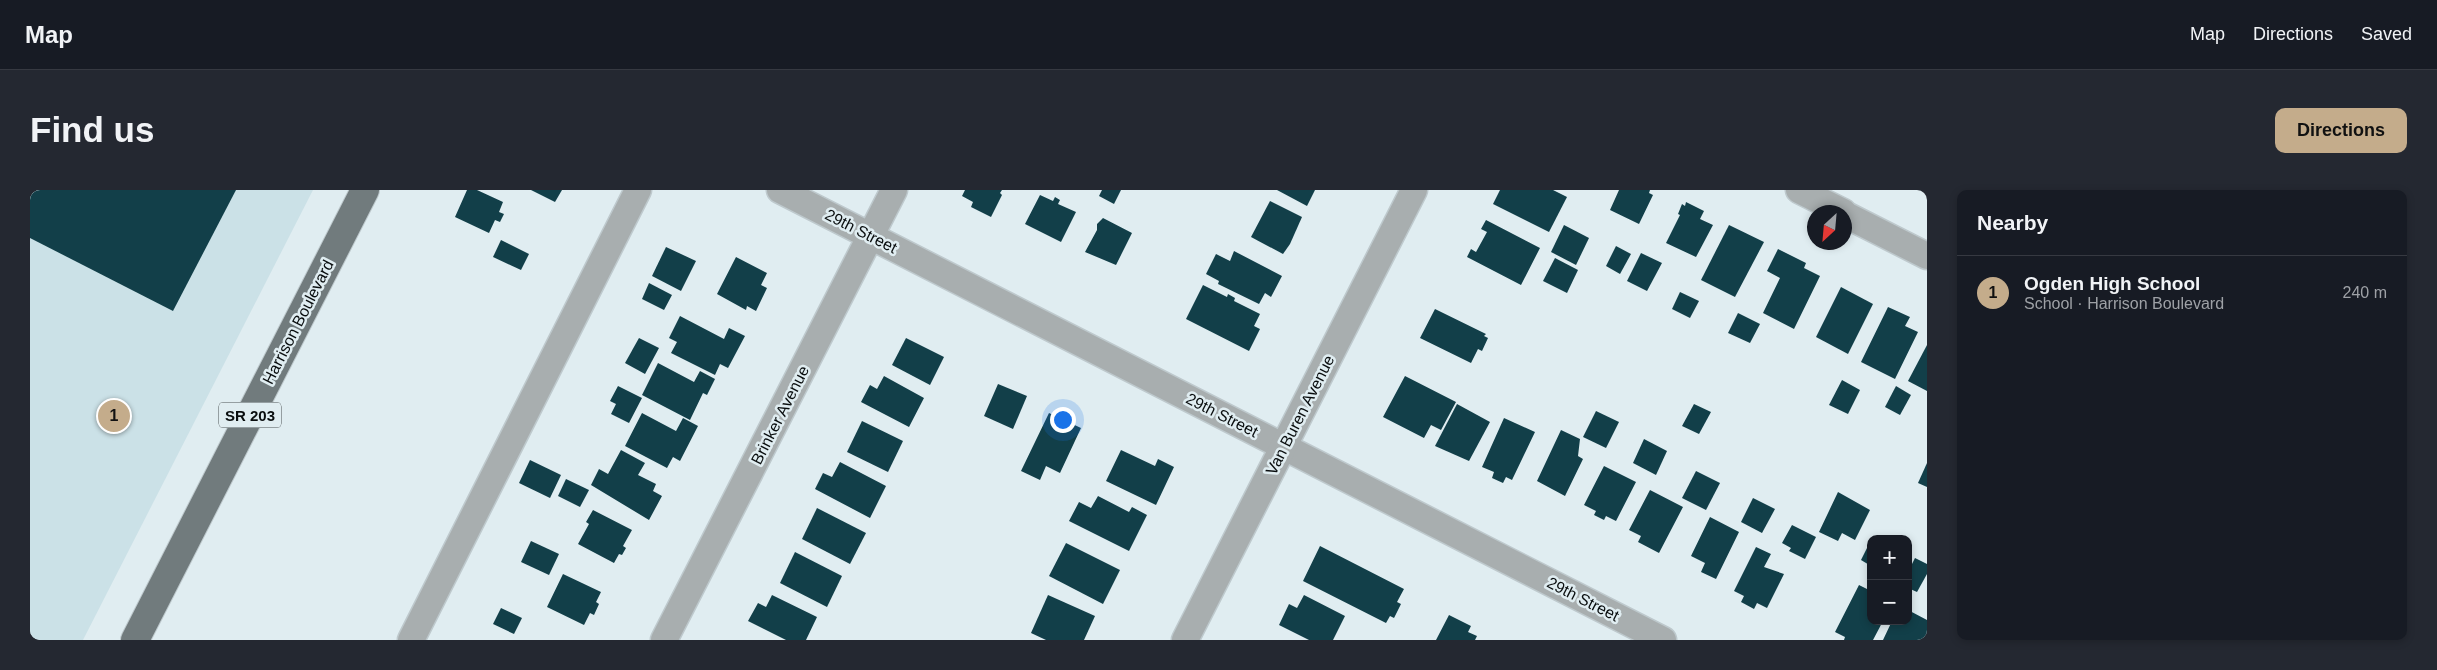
<!DOCTYPE html>
<meta charset="utf-8">
<style>
body{margin:0;font-family:Helvetica,sans-serif;background:#242831;color:#f1f3f6}
.controls{position:absolute;right:15px;bottom:15px;display:grid;overflow:hidden;border-radius:10px;box-shadow:0 2px 8px #0003}
.controls button{width:45px;height:45px;display:grid;place-items:center;padding:0;border:0;border-bottom:1px solid #363941;background:#171b24;color:#f1f3f6;font:25px sans-serif}
.compass{position:absolute;left:1777px;top:15px;width:45px;height:45px;border-radius:50%;background:#171b24;box-shadow:0 2px 8px #0003;rotate:206deg}
.you{position:absolute;left:1032px;top:229px;width:18px;height:18px;margin:-12px;border:4px solid #fff;border-radius:50%;background:#1a73e8;box-shadow:0 0 0 8px #1a73e833}
.badge{display:grid;place-items:center;width:32px;height:32px;border-radius:50%;background:#c4ac8b;color:#111;font-size:16px;font-weight:700}
.pin{position:absolute;translate:-50% -50%;border:2px solid #fff;box-shadow:0 1px 5px #0006}
.list{margin:0;padding:0;list-style:none}
h2{display:flex;justify-content:space-between;align-items:center;height:65px;margin:0;padding:0 20px;font-size:21px}
h2 small{font-size:16px;font-weight:400;color:#9ea1a6}
.list li{display:grid;grid-template-columns:32px 1fr auto;gap:15px;align-items:center;box-sizing:border-box;height:75px;padding:0 20px;border-top:1px solid #363941}
.list b{display:block;font-size:19px;white-space:nowrap}
.list p{margin:0;font-size:16px;white-space:nowrap;color:#9ea1a6}
.list em{font-size:16px;font-style:normal;color:#9ea1a6}
.map{position:relative;flex:none;width:1897px;height:450px;overflow:hidden;border-radius:10px}
header{display:flex;align-items:center;gap:30px;box-sizing:border-box;height:70px;padding:0 25px;background:#171b24;border-bottom:1px solid #363941}
header strong{font-size:24px}
nav{display:flex;gap:28px;margin-inline-start:auto;font-size:18px}
.intro{display:flex;align-items:center;justify-content:space-between;box-sizing:border-box;height:120px;padding:0 30px}
h1{margin:0;font-size:35px}
.button{padding:12px 22px;border-radius:10px;background:#c4ac8b;color:#111;font-size:18px;font-weight:700}
main{display:flex;gap:30px;padding:0 30px}
aside{flex:1;background:#171b24;border-radius:10px;box-shadow:0 2px 8px #0003}
.map>svg:first-child{display:block}
.built{fill:#cbe1e7}
.building{fill:#123f49}
.lines{fill:none;stroke-linecap:round;stroke-linejoin:round}
.minor-casing{stroke:#bec9cd;stroke-width:29}
.major-casing{stroke:#bec9cd;stroke-width:30}
.minor{stroke:#a8aeaf;stroke-width:26}
.major{stroke:#717b7d;stroke-width:28}
.labels{text-anchor:middle;dominant-baseline:central;stroke-width:5;stroke-linejoin:round;paint-order:stroke}
.shield{fill:#e0edf1;stroke:#4a5052;stroke-width:1}
.shield-label{font-size:15px;font-weight:bold;fill:#090d0e}
.street-label{font-size:16px;fill:#090d0e;stroke:#e0edf1}
</style>
<header>
<strong>Map</strong>
<nav><a>Map</a><a>Directions</a><a>Saved</a></nav>
</header>
<div class="intro"><h1>Find us</h1><a class="button">Directions</a></div>
<main>
<div class="map">
<svg width="1897" height="450" viewBox="0 0 1897 450">
<rect width="100%" height="100%" fill="#e0edf1"/>
<!-- built -->
<polygon class="built" points="0,0 283,0 53,450 0,450"/>
<!-- building -->
<g class="building">
<polygon points="0,0 206,0 143,121 0,48"/>
<polygon points="437,0 447,0 473,12 469,22 474,24 470,32 465,30 459,43 425,27"/>
<polygon points="501,0 532,0 525,12"/>
<polygon points="935,0 972,0 970,3 972,5 961,27 941,17 943,12 932,6"/>
<polygon points="1072,0 1091,0 1084,14 1069,6"/>
<polygon points="1247,0 1285,0 1277,16"/>
<polygon points="1470,0 1523,0 1537,7 1519,42 1463,14"/>
<polygon points="1589,0 1620,0 1619,3 1623,5 1609,34 1580,20"/>
<polygon points="1010,5 1023,11 1025,7 1030,10 1028,14 1046,22 1031,52 995,34"/>
<polygon points="1240,11 1272,27 1260,54 1253,64 1221,47"/>
<polygon points="1656,12 1674,21 1670,29 1683,35 1666,67 1636,53 1650,25 1648,24 1652,14 1655,16"/>
<polygon points="1073,28 1102,43 1086,75 1055,62 1067,40 1067,34"/>
<polygon points="1456,30 1510,58 1491,95 1437,67 1441,59 1446,62 1457,42 1451,39"/>
<polygon points="1534,35 1559,48 1546,75 1521,62"/>
<polygon points="1699,35 1734,52 1705,107 1671,90"/>
<polygon points="471,50 499,64 491,80 463,67"/>
<polygon points="1586,56 1601,64 1590,84 1576,76"/>
<polygon points="636,57 666,71 651,101 622,86"/>
<polygon points="1748,59 1776,73 1774,78 1790,86 1764,139 1733,123 1750,88 1737,81"/>
<polygon points="1204,61 1252,86 1241,107 1235,103 1229,114 1188,94 1189,91 1176,84 1186,64 1200,71"/>
<polygon points="1611,63 1632,73 1617,101 1597,91"/>
<polygon points="706,67 737,83 731,95 737,98 726,121 717,116 716,120 687,104"/>
<polygon points="1525,68 1548,80 1537,103 1513,91"/>
<polygon points="619,93 642,105 634,120 612,109"/>
<polygon points="1173,95 1197,107 1198,104 1205,108 1204,111 1230,124 1224,136 1230,139 1219,161 1156,129"/>
<polygon points="1811,97 1843,114 1818,164 1786,147"/>
<polygon points="1650,102 1669,111 1660,128 1642,119"/>
<polygon points="1858,117 1880,127 1875,136 1888,142 1865,189 1831,172"/>
<polygon points="1405,119 1456,144 1454,146 1458,148 1452,161 1448,159 1441,173 1390,148"/>
<polygon points="1708,123 1730,134 1720,153 1698,143"/>
<polygon points="650,126 694,149 699,138 715,146 698,178 690,174 685,185 641,163 647,152 639,148"/>
<polygon points="609,148 629,158 615,184 595,173"/>
<polygon points="876,148 914,167 900,195 862,175"/>
<polygon points="1897,155 1897,201 1878,191"/>
<polygon points="628,173 664,192 670,181 685,189 677,205 673,203 660,230 612,205"/>
<polygon points="854,186 894,208 879,237 831,212 840,195 847,199"/>
<polygon points="1375,186 1426,212 1411,240 1401,235 1394,248 1353,227"/>
<polygon points="1812,190 1830,200 1818,224 1799,215"/>
<polygon points="968,194 997,206 983,239 954,226"/>
<polygon points="588,196 612,208 599,233 581,224 586,214 580,211"/>
<polygon points="1866,196 1881,205 1870,225 1855,217"/>
<polygon points="1427,214 1460,232 1439,271 1405,256"/>
<polygon points="1664,214 1681,222 1669,244 1652,236"/>
<polygon points="1566,221 1589,232 1576,258 1553,247"/>
<polygon points="612,223 646,241 653,228 668,236 650,271 643,267 637,278 595,256"/>
<polygon points="1019,223 1051,238 1030,283 1016,276 1010,290 991,281"/>
<polygon points="1474,228 1505,242 1482,290 1476,287 1473,293 1462,288 1464,282 1452,277"/>
<polygon points="832,231 873,251 858,282 817,262"/>
<polygon points="1531,240 1550,249 1548,266 1553,269 1535,306 1507,291"/>
<polygon points="1614,249 1637,261 1626,285 1603,273"/>
<polygon points="591,260 615,273 608,285 626,294 623,301 632,306 619,330 561,295 569,279 578,284"/>
<polygon points="1091,260 1125,276 1128,269 1144,277 1126,315 1076,291"/>
<polygon points="500,270 531,285 520,308 489,293"/>
<polygon points="810,272 856,296 840,328 785,299 793,283 802,287"/>
<polygon points="1897,273 1897,297 1888,293"/>
<polygon points="1574,276 1606,292 1586,331 1576,326 1574,330 1564,325 1566,321 1554,315"/>
<polygon points="1666,281 1690,293 1676,320 1652,308"/>
<polygon points="536,289 559,300 550,317 528,306"/>
<polygon points="1620,300 1653,317 1629,363 1608,352 1611,346 1599,340"/>
<polygon points="1808,302 1840,320 1825,350 1812,343 1808,351 1789,342"/>
<polygon points="1068,306 1099,322 1102,317 1117,325 1099,361 1039,331 1049,312 1061,318"/>
<polygon points="1723,308 1745,319 1732,343 1711,332"/>
<polygon points="787,318 836,343 820,374 772,349"/>
<polygon points="563,320 602,340 593,356 596,358 592,365 589,364 584,373 548,354 559,334 556,332"/>
<polygon points="1680,327 1709,342 1686,389 1671,382 1675,373 1661,366"/>
<polygon points="1762,335 1786,347 1775,369 1759,361 1761,358 1752,353"/>
<polygon points="1841,350 1841,376 1831,370"/>
<polygon points="501,351 529,364 519,385 491,372"/>
<polygon points="1036,353 1090,380 1073,414 1019,386"/>
<polygon points="1290,356 1374,399 1367,412 1371,414 1364,428 1360,426 1356,433 1273,391"/>
<polygon points="1726,357 1741,364 1734,377 1754,384 1737,418 1727,413 1724,419 1711,412 1714,406 1704,401"/>
<polygon points="765,362 812,386 797,417 750,393"/>
<polygon points="1885,368 1897,374 1897,384 1887,402 1878,398 1878,382"/>
<polygon points="533,384 571,402 566,412 569,414 564,425 560,423 554,435 517,417"/>
<polygon points="1829,395 1841,401 1841,431 1853,431 1843,450 1814,450 1815,447 1805,442"/>
<polygon points="742,405 787,427 776,450 756,450 718,431 728,413 736,417"/>
<polygon points="1018,405 1065,426 1054,450 1016,450 1001,443"/>
<polygon points="1274,405 1315,426 1303,450 1279,450 1249,435 1259,414 1267,418"/>
<polygon points="471,418 492,428 484,444 463,434"/>
<polygon points="1878,420 1897,430 1897,450 1853,450 1862,431 1878,431"/>
<polygon points="1419,425 1441,436 1438,442 1447,446 1445,450 1406,450"/>
</g>
<g class="lines">
<!-- minor casing -->
<g class="minor-casing">
<g id="minor">
<polyline points="750,0 1633,450"/>
<polyline points="1769,0 1813,22"/>
<polyline points="1814,24 1897,66"/>
<polyline points="381,450 608,0"/>
<polyline points="634,450 864,0"/>
<polyline points="1155,450 1384,0"/>
</g>
</g>
<!-- major casing -->
<g class="major-casing">
<polyline id="major" points="105,450 335,0"/>
</g>
<!-- minor -->
<use href="#minor" class="minor"/>
<!-- major -->
<use href="#major" class="major"/>
</g>
<g class="labels">
<!-- shield labels -->
<rect class="shield" x="189" y="212.5" width="62" height="25" rx="4"/>
<g class="shield-label">
<text x="220" y="225">SR 203</text>
</g>
<!-- street labels -->
<g class="street-label">
<text transform="translate(831 41) rotate(27)">29th Street</text>
<text transform="translate(268 132) rotate(-63)">Harrison Boulevard</text>
<text transform="translate(750 225) rotate(-63)">Brinker Avenue</text>
<text transform="translate(1192 225) rotate(27)">29th Street</text>
<text transform="translate(1270 225) rotate(-63)">Van Buren Avenue</text>
<text transform="translate(1553 409) rotate(27)">29th Street</text>
</g>
</g>
</svg>
<div class="controls">
<button>+</button>
<button>−</button>
</div>
<svg class="compass" viewBox="-18 -18 36 36"><path d="M0-13l5 13h-10z" fill="#e53935"/><path d="M0 13l5-13h-10z" fill="#9ea1a6"/></svg>
<div class="you"></div>
<div class="pin badge" style="left:84px;top:226px">1</div>
</div>
<aside>
<h2>Nearby<small></small></h2>
<ul class="list">
<li><span class="badge">1</span><div><b>Ogden High School</b><p>School · Harrison Boulevard</p></div><em>240 m</em></li>
</ul>
</aside>
</main>
